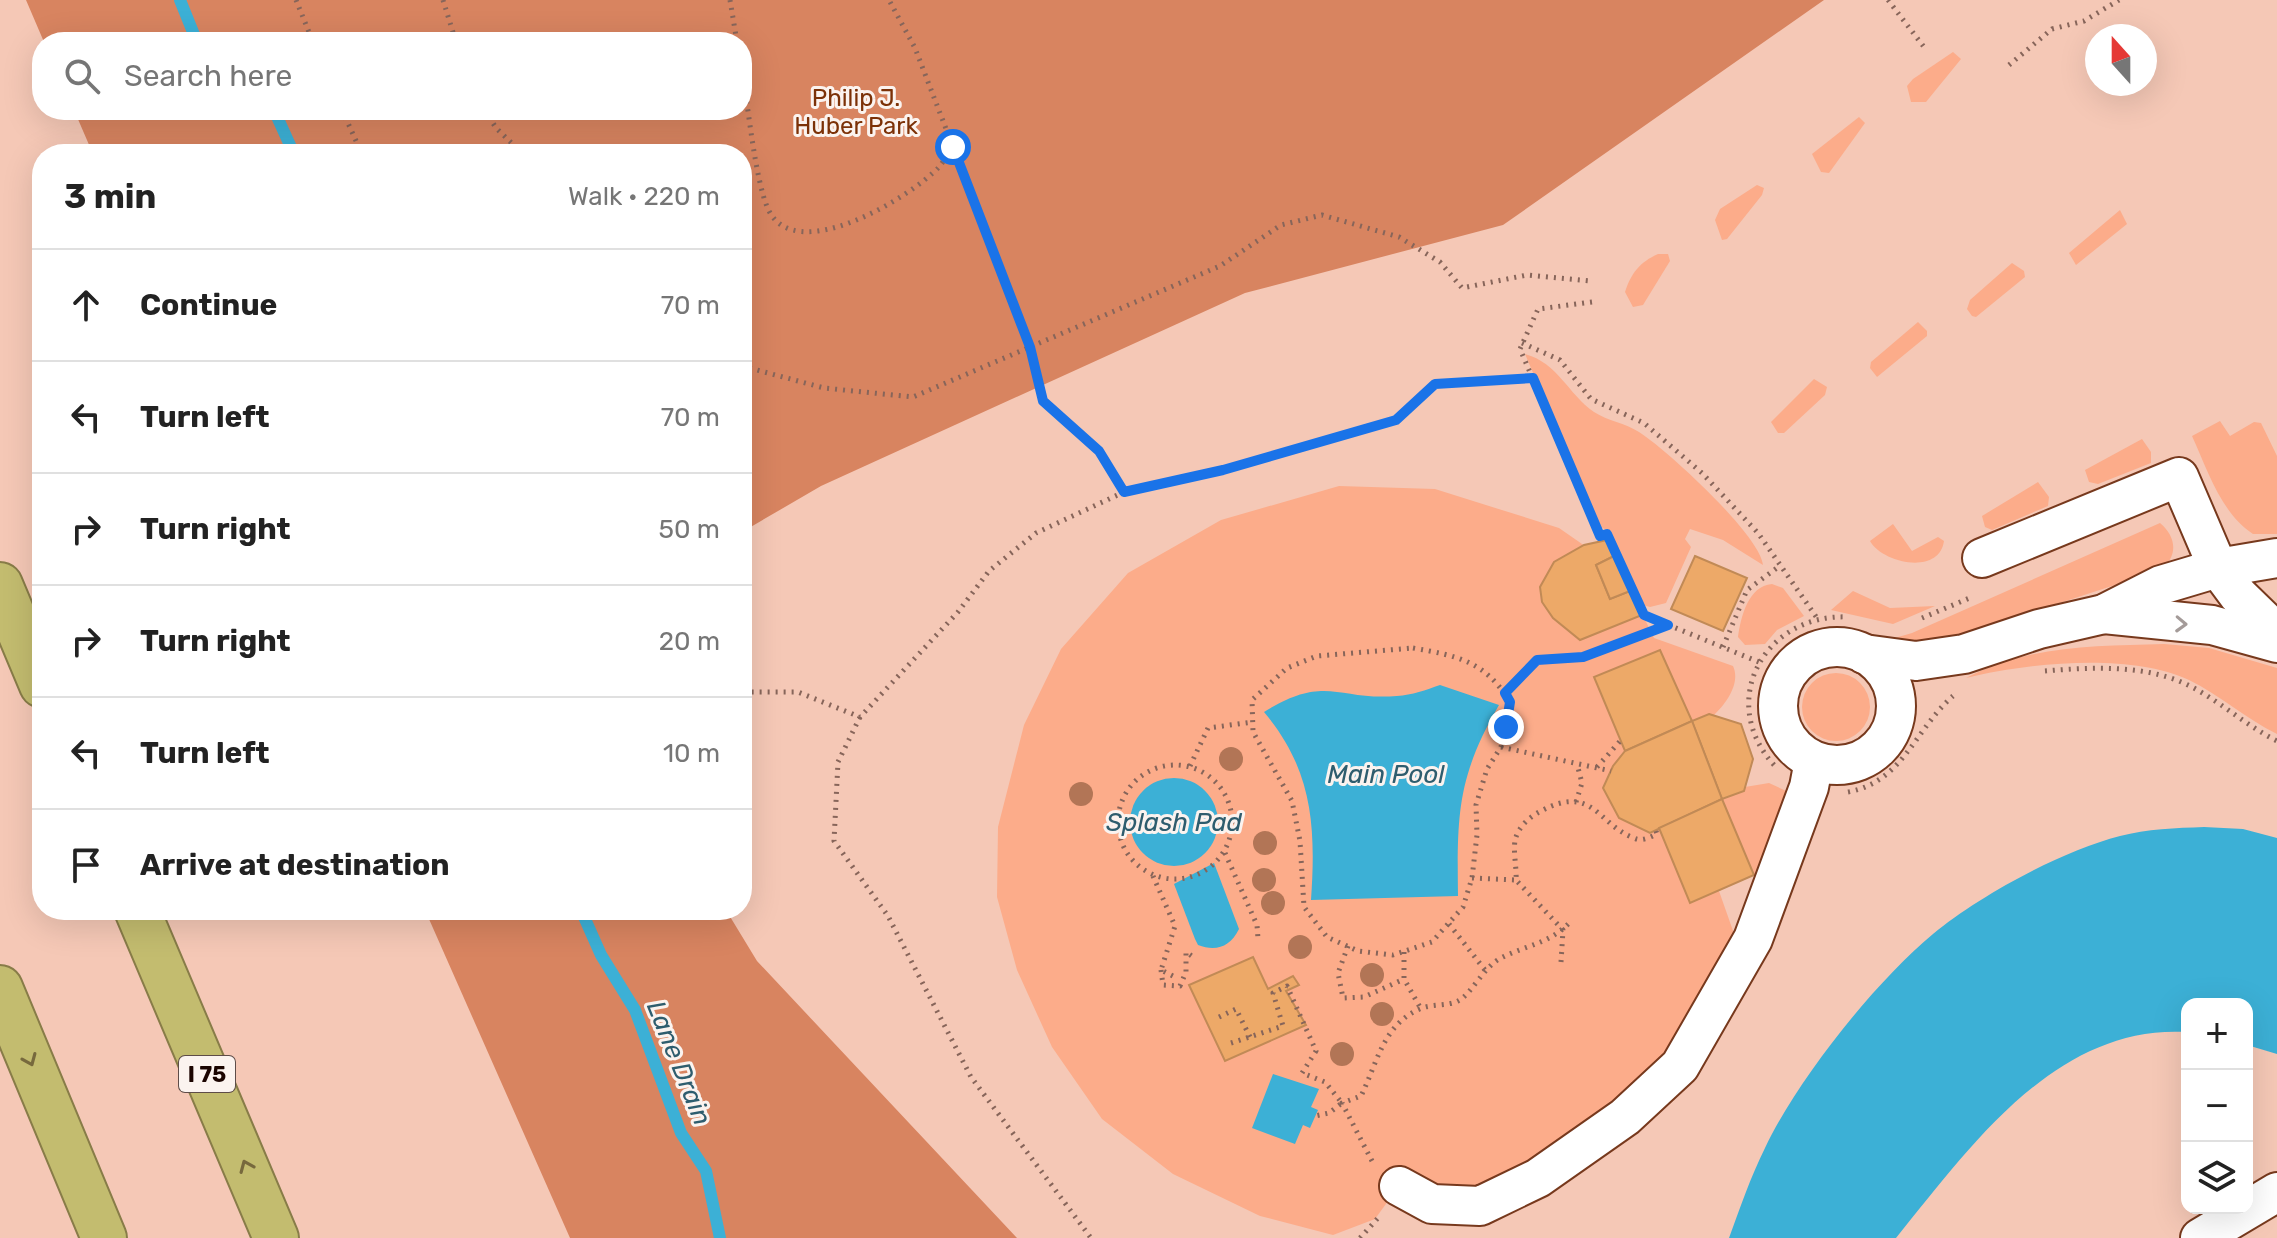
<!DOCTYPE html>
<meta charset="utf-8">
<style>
body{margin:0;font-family:Rubik,sans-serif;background:#f2f2f2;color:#222}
.controls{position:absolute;right:24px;bottom:24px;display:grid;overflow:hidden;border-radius:16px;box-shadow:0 8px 32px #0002}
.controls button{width:72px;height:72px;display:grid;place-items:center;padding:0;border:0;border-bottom:2px solid #e0e0e0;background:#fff;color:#222;font:40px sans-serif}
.compass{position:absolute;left:2085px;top:24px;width:72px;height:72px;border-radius:50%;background:#fff;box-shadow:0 8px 32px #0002;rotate:339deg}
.stop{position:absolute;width:24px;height:24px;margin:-18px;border:6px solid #1a73e8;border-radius:50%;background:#fff}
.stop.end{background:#1a73e8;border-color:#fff;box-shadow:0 2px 8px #0008}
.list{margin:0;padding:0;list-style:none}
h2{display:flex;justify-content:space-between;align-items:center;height:104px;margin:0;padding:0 32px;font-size:34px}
h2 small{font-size:26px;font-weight:400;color:#767676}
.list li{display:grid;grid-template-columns:52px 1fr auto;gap:24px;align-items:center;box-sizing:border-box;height:112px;padding:0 32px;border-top:2px solid #e0e0e0}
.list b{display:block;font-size:30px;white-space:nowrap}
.list em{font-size:26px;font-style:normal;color:#767676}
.icon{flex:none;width:44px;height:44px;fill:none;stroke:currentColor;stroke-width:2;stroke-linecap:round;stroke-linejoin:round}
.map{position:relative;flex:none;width:2277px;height:1238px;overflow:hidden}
.search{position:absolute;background:#fff;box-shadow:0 8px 32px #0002;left:32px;top:32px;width:720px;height:88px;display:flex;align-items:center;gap:20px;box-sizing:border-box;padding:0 28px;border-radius:32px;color:#767676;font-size:30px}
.panel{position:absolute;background:#fff;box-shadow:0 8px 32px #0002;left:32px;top:144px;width:720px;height:776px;border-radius:32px}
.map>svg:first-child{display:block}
.green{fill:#fcac8a}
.forest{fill:#d88460}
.water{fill:#3cb0d6}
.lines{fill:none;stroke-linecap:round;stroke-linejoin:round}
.stream{stroke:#3cb0d6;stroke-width:12}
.building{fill:#eda968;stroke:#c18a56;stroke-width:2}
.minor-casing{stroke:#77391d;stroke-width:42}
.highway-casing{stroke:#887c48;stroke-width:48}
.path{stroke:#87655a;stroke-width:5;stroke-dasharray:2 6;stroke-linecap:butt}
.minor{stroke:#fff;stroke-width:38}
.highway{stroke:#c3bc6f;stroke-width:44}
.tree{fill:#b27556}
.oneway{stroke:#a49b99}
.oneway2{stroke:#77693d}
.route{stroke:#1a73e8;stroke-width:10}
.labels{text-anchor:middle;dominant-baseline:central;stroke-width:6;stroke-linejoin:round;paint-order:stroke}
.shield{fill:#fbf3ef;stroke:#5e4c48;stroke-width:2}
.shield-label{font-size:22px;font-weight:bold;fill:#1b0400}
.park-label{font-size:24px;fill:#7c3107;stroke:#fbf3ef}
.water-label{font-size:26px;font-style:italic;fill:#2e5d6e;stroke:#fbf3ef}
</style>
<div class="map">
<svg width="2277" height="1238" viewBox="0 0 2277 1238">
<rect width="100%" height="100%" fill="#f5c8b6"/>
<!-- green -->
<g class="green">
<polygon points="1953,52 1961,59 1926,102 1911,102 1907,86 1913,79"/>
<polygon points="1859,117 1865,123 1829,173 1821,172 1812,154"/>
<polygon points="1757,185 1764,188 1762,195 1727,239 1722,240 1715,220 1720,209"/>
<polygon points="2120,210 2127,224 2076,265 2069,253"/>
<path d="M1658,254H1668L1670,261L1643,305L1633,307L1625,292C1631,273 1640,262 1658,254Z"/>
<polygon points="2012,263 2024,271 2025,277 1976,317 1972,316 1967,309 1970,300"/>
<polygon points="1918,322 1927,331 1927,336 1877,377 1870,368 1871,362"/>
<path d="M1525,354C1558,363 1568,394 1594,412C1608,421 1625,423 1639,432C1666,449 1760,535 1763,565L1723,540L1690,529L1685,539L1691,547L1666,603L1650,607L1639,604L1606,530L1598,525Z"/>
<polygon points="1814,379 1827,387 1825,395 1784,433 1778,433 1771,422"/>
<path d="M2220,421L2230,436L2254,422L2261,423L2277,456V534H2253C2221,513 2208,471 2192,436Z"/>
<polygon points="2142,439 2151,452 2151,463 2098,484 2089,482 2085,470"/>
<polygon points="2038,482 2049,497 2048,506 1992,530 1985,527 1982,516"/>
<path d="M1339,486L1435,489L1559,528L1621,571L1654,638L1733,666C1741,683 1726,704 1714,715L1741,724L1753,759L1745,787L1769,783L1797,796L1756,879L1753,875L1719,891L1738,945L1637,1096L1487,1192L1399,1186L1375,1219L1333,1235L1260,1216L1173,1174L1102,1119L1052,1047L1017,970L997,897L998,827L1024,725L1061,649L1128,573L1221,520Z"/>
<path d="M2160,523C2178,538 2178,559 2158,571L1937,643L1888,640L1912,633Z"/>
<path d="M1893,524L1912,551L1938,537L1944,541C1939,576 1882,563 1870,541Z"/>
<path d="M1772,584L1783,588L1804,616L1777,630L1765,644L1745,645L1738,637C1741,617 1748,586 1772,584Z"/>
<polygon points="1853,591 1890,608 1935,606 1893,624 1831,610"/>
<path d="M2164,644L2209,648L2277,668V734C2246,719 2220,695 2189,680C2130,652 2027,663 1966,678C2029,645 2094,646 2164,644Z"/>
<circle cx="1836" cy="707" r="34"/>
</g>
<!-- forest -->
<g class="forest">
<polygon points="26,0 1824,0 1503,225 1245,293 821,486 742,532 742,154 93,154 74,110 742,110 742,42 44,42"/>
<polygon points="425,910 726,910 757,961 1017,1238 570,1238"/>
</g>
<!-- water -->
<g class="water">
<path d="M1440,685L1499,705C1457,777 1457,815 1458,896L1311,900C1316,827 1313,770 1264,712C1326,673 1338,701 1397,696C1412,695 1426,690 1440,685Z"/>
<circle cx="1174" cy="822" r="44"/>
<path d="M2204,827L2243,829L2277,838V1054L2247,1045V1004H2187V1032C2056,1024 1970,1147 1896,1238H1729C1740,1208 1751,1176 1765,1148C1797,1080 1875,982 1933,934C1979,896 2061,851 2120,836C2147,829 2176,828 2204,827Z"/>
<path d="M1214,863L1239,929C1230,947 1216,952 1198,945L1195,939L1174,884Z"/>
<polygon points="1273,1074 1319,1089 1311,1107 1318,1110 1310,1128 1303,1125 1295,1144 1252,1128"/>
</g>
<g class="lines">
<!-- stream -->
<g class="stream">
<polyline points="180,0 197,42"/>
<polyline points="274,110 294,154"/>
<polyline points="581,910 601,955 635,1010 681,1133 706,1171 720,1238"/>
</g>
</g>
<!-- building -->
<g class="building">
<polygon points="1607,540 1614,556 1596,565 1610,599 1630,591 1642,615 1580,640 1553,618 1542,602 1540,587 1554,562 1584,545"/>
<polygon points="1614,556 1630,591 1610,599 1596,565"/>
<polygon points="1695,556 1747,578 1723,631 1671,609"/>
<polygon points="1660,650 1692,721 1625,751 1594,677"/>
<polygon points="1709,714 1741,724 1753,759 1744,791 1722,799 1692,721"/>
<polygon points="1692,721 1722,799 1650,833 1619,818 1603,788 1613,766 1625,751"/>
<polygon points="1722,799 1754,875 1690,903 1659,828"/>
<polygon points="1253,957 1268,989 1293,976 1299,985 1286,991 1306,1025 1225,1061 1189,985"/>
</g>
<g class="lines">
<!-- minor casing -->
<g class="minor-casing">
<g id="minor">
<polyline points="1982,558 2179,477 2218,568 2238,595 2277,633"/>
<polyline points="2104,614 2212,625 2277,643"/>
<circle cx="1837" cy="706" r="59"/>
<polyline points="1864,654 1916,661 1964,654 2039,629 2104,614 2161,585 2218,568 2277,558"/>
<polyline points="1399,1186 1432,1204 1480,1206 1538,1178 1625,1117 1680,1066 1753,939 1809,787 1814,761"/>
<polyline points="2200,1238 2277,1192"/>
</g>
</g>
<!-- highway casing -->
<g class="highway-casing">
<g id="highway">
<polyline points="0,585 42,685"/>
<polyline points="137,910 276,1238"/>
<polyline points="0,988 104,1238"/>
</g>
</g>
<!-- path -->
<g class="path">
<polyline points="296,0 313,42"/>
<polyline points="443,0 456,42"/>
<polyline points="730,0 737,42"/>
<polyline points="1888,0 1924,47"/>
<polyline points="2009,65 2052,29 2084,21 2119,0"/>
<path d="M742,70C748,105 755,179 768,209C795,268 911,197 939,167C944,161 949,153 953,147L915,48L889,0"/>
<polyline points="342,110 362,154"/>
<polyline points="485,110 496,128 523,154"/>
<polyline points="953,147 1030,347 1220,266 1281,225 1322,215 1399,237 1440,262 1462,288 1527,275 1591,281"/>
<polyline points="1592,302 1538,309 1520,349 1600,536 1607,534 1644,615 1759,662"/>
<polyline points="1522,343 1560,360 1591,399 1644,423 1702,473 1758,533 1817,618"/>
<polyline points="742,366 824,388 913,397 1030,347 1043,401 1099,451 1124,492 1036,533 989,571 958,612 860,717 798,692 742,692"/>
<polyline points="1124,492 1223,470 1396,420 1435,384 1533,378"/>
<polyline points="1922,618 1972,597"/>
<polyline points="1723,647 1747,590 1781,565"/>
<path d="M1413,648C1458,656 1485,661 1510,702L1501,747L1487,769L1476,805L1477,835L1472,878L1463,907L1432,942L1393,955L1358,951L1327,937L1304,907L1300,841L1292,801L1253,732L1252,700L1287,668L1317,656Z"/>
<path d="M2045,671C2093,667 2148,664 2192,687C2222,703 2247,726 2277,741"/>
<polyline points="1505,693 1537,660 1583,657 1668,625"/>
<polyline points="860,717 838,762 834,841 888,916 971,1077 1091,1238"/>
<polyline points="1501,747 1611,771"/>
<path d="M1774,765C1716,701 1765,613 1848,617"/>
<circle cx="1175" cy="822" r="57"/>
<polyline points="1190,766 1208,728 1253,722"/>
<polyline points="1597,767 1621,740"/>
<path d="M1848,792C1903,782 1915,729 1953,696"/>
<polyline points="1576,802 1582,783 1577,764"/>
<polyline points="1225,853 1257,925 1258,939"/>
<polyline points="1153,876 1175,926 1161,970 1175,977"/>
<polyline points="1472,878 1516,880"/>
<polyline points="1449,924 1485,970"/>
<polyline points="1348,946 1338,973 1343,998 1364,997 1404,979"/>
<polyline points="1404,952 1404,979 1421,1009"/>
<path d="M1561,962L1563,930L1516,880C1517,867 1512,848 1516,837C1520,825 1531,816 1541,811C1593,783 1598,825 1634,838C1642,842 1650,837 1657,834L1656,831"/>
<polyline points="1161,970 1163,985 1180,986 1186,972 1186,952 1196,959"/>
<polyline points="1219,1017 1236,1009 1250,1037"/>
<polyline points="1231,1043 1283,1026 1273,993 1287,986 1316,1051 1302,1073 1325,1082 1342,1103 1329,1113 1315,1116"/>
<path d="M1372,1161L1342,1103L1361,1096C1377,1064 1383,1023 1422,1008C1433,1004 1448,1006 1458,1001C1472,994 1483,967 1501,958C1526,945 1550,944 1571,921"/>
<polyline points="1360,1238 1378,1218"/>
</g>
<!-- minor -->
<use href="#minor" class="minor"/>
<!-- highway -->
<use href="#highway" class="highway"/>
</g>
<!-- trees -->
<g class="tree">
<circle cx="1231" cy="759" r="12"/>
<circle cx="1081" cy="794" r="12"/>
<circle cx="1265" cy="843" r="12"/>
<circle cx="1264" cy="880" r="12"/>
<circle cx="1273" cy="903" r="12"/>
<circle cx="1300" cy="947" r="12"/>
<circle cx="1372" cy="975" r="12"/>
<circle cx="1382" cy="1014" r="12"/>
<circle cx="1342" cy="1054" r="12"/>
</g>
<!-- one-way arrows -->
<defs><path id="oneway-chevron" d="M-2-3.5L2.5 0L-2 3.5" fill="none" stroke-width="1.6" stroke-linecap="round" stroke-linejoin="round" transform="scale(2)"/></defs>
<use class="oneway" href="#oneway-chevron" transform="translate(2181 624) rotate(2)"/>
<g class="oneway2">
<use href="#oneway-chevron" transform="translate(30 1060) rotate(67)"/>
<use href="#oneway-chevron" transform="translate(246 1166) rotate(-113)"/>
</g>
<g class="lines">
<!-- route -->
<polyline class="route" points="953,147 1030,347 1043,401 1099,451 1124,492 1223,470 1396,420 1435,384 1533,378 1600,536 1607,534 1644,615 1668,625 1583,657 1537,660 1505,693 1510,702 1506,727"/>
</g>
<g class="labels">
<!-- shield labels -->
<rect class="shield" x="179" y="1056" width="56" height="36" rx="6"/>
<g class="shield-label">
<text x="207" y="1074">I 75</text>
</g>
<!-- park labels -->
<g class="park-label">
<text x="856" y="98">Philip J.<tspan x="856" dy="28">Huber Park</tspan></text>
</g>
<!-- water labels -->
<g class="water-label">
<text x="1386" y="774">Main Pool</text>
<text x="1174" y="822">Splash Pad</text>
<text transform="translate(679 1063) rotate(68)">Lane Drain</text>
</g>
</g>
</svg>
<div class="controls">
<button>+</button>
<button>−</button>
<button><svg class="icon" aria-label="layers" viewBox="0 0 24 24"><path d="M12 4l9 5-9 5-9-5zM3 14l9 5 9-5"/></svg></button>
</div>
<svg class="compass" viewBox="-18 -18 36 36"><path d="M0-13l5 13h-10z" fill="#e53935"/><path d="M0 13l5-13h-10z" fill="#767676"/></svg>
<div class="stop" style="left:953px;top:147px"></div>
<div class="stop end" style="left:1506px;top:727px"></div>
<div class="search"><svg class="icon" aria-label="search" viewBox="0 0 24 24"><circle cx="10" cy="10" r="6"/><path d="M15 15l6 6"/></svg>Search here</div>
<section class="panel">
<h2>3 min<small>Walk · 220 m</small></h2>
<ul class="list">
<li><svg class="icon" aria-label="ahead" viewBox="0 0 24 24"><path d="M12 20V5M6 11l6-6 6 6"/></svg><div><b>Continue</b></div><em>70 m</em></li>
<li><svg class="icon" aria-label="left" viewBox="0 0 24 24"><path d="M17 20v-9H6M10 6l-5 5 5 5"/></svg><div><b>Turn left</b></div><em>70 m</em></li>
<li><svg class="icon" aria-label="right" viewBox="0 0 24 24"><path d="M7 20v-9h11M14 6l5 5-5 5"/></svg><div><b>Turn right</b></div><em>50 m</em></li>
<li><svg class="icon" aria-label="right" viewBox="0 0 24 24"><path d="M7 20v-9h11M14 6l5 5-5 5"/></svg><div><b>Turn right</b></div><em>20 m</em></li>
<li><svg class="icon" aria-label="left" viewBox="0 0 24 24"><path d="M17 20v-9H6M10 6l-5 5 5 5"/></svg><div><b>Turn left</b></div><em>10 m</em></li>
<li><svg class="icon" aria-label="arrive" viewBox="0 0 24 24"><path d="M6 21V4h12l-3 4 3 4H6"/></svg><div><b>Arrive at destination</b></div></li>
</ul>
</section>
</div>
